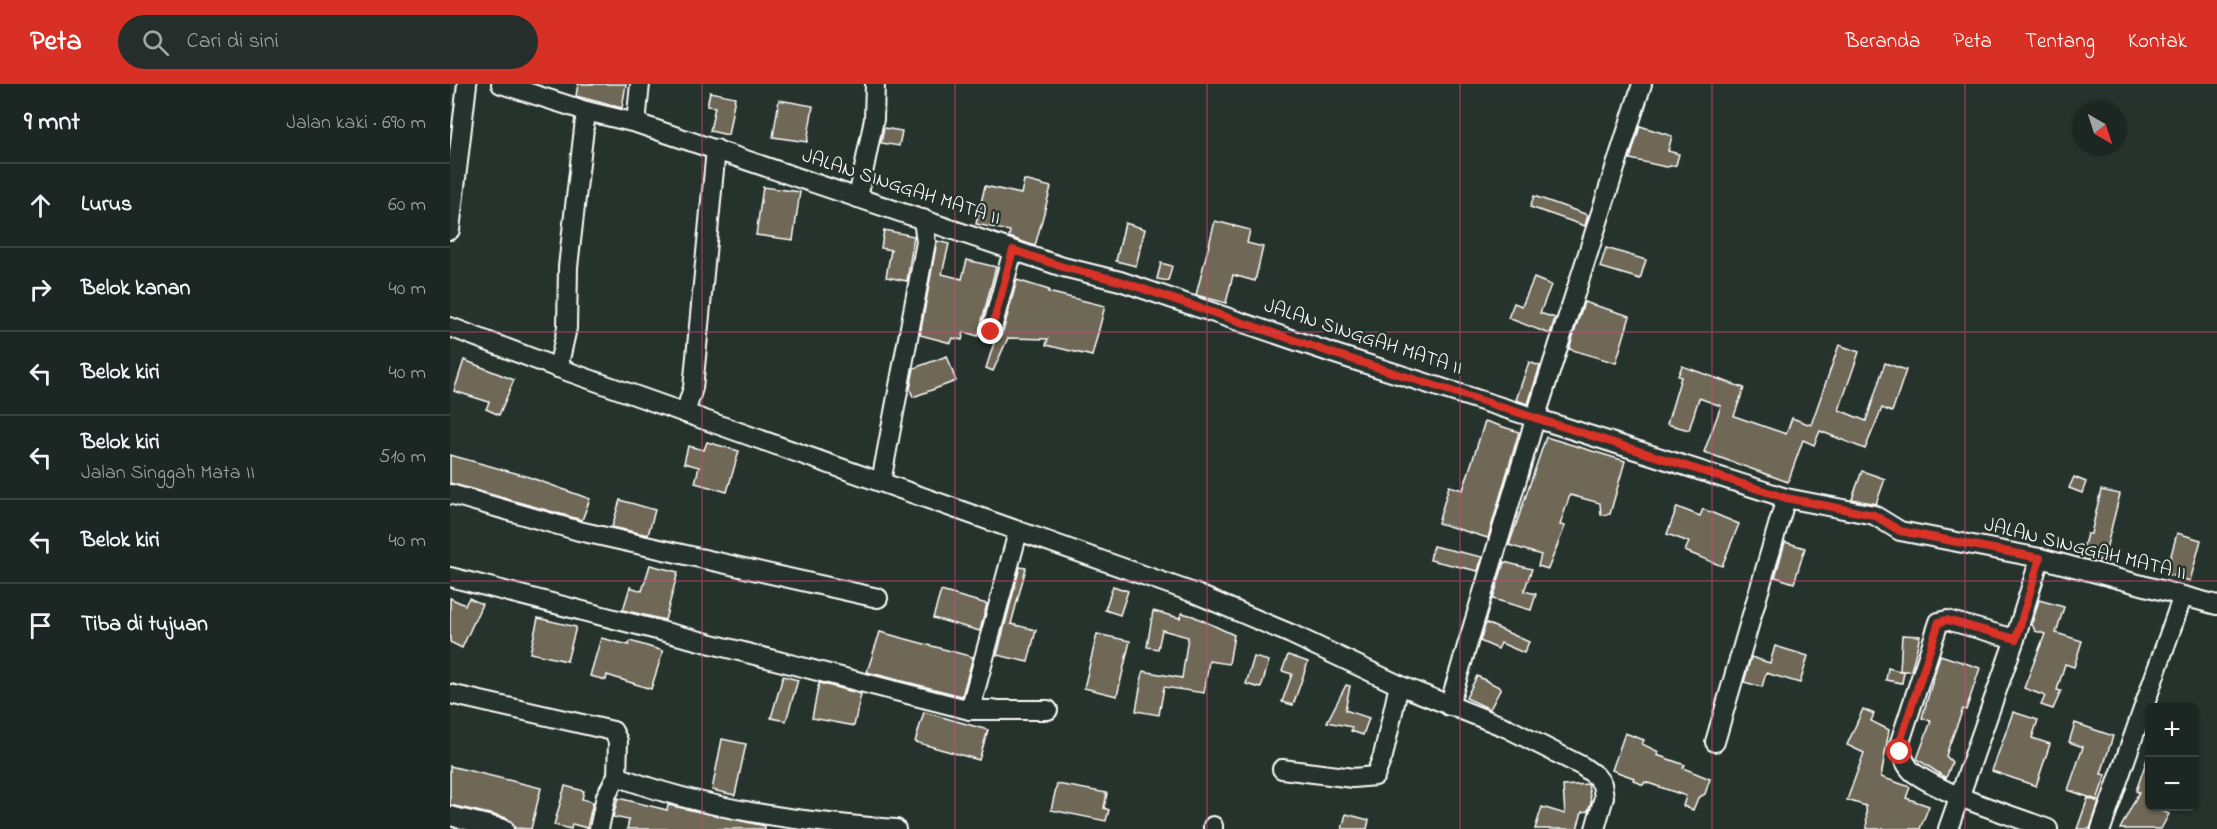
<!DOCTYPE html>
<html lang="id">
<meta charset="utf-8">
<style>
body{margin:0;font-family:"Indie Flower",sans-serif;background:#252e2a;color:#f1f3f6}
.controls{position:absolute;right:18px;bottom:18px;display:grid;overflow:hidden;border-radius:9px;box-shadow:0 2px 4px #0004}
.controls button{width:54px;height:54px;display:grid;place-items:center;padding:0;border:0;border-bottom:2px solid #3a4340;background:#1c2622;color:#f1f3f6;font:30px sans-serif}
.compass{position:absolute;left:1623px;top:18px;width:54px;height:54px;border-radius:50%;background:#1c2622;box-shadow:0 2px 4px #0004;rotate:141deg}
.stop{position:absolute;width:18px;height:18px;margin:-14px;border:4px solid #d93025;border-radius:50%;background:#fff}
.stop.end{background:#d93025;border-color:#fff;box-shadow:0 2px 6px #0008}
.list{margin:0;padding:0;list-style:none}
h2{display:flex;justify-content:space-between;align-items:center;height:78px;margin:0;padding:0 24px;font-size:26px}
h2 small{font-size:20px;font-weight:400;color:#a0a5a5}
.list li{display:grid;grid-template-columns:39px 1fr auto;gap:18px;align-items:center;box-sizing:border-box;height:84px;padding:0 24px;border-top:2px solid #3a4340}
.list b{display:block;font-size:22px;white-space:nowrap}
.list p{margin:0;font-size:20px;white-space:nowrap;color:#a0a5a5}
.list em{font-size:20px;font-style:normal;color:#a0a5a5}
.icon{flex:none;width:33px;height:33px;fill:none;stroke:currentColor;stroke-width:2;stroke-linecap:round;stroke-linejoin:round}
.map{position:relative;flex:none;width:1767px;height:745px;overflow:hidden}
header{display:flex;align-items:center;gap:36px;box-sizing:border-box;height:84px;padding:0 30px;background:#d93025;color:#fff}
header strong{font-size:28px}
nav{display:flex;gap:33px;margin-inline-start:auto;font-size:21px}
.search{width:420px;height:54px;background:#252e2a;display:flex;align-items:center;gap:15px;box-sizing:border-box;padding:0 21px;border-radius:33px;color:#a0a5a5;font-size:22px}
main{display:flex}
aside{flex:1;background:#1c2622}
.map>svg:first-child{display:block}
.building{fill:#6f6857;stroke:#fff;stroke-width:1.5}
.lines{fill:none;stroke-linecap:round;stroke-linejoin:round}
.minor-casing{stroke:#fff;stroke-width:22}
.minor{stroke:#26332d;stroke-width:18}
.route{stroke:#d93025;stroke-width:8}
.grid{fill:none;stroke:#ce467c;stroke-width:1.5;stroke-opacity:0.55}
.labels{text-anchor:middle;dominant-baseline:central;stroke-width:4.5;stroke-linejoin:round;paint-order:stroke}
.street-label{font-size:20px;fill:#fff;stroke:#26332d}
</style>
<header>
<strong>Peta</strong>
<div class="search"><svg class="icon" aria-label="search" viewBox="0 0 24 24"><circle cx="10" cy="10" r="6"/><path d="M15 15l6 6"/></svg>Cari di sini</div>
<nav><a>Beranda</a><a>Peta</a><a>Tentang</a><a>Kontak</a></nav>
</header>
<main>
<aside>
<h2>9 mnt<small>Jalan kaki · 690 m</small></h2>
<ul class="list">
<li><svg class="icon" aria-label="ahead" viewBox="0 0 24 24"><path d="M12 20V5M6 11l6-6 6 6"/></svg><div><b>Lurus</b></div><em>60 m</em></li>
<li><svg class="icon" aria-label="right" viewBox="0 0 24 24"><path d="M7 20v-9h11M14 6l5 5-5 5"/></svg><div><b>Belok kanan</b></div><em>40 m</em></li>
<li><svg class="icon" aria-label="left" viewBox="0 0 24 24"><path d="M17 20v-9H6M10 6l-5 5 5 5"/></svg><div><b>Belok kiri</b></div><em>40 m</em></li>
<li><svg class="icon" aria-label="left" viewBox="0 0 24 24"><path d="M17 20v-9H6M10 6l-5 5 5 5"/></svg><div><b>Belok kiri</b><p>Jalan Singgah Mata II</p></div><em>510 m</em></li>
<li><svg class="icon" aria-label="left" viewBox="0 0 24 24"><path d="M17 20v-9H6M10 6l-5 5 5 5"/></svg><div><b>Belok kiri</b></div><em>40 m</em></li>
<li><svg class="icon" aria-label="arrive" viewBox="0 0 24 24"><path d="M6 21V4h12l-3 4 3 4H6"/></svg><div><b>Tiba di tujuan</b></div></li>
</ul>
</aside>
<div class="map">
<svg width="1767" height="745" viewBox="0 0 1767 745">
<rect width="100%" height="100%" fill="#26332d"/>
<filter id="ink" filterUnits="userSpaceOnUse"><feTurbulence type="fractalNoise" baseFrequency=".0167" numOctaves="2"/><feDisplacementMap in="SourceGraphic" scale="12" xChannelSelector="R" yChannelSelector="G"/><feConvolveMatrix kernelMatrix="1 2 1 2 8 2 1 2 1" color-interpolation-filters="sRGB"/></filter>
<g filter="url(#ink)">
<!-- building -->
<g class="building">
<polygon points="128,0 176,0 172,24 126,12"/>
<polygon points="260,8 285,13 278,51 260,47 265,23 257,22"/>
<polygon points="329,16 363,22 357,58 323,53"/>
<polygon points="1190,42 1222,52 1218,67 1229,70 1226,81 1216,83 1180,75"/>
<polygon points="434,44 452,47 449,62 431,59"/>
<polygon points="574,96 601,103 585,162 559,153 560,147 526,140 535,102 571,110"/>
<polygon points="313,103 350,108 343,156 306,151"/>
<polygon points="1084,112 1138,131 1135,142 1080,123"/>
<polygon points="765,137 800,146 797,159 813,163 805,197 783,191 776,219 746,211"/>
<polygon points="675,139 695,145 686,182 666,177"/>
<polygon points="434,146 464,152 457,197 436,193 441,166 431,164"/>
<polygon points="487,157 499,160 492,190 512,195 517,176 546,183 528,252 514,248 512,256 503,254 501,259 470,251"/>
<polygon points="1156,164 1196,176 1190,195 1150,183"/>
<polygon points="711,179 722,182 718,197 707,195"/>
<polygon points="1084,194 1101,201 1090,229 1105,234 1100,250 1058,234 1064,219 1072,222"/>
<polygon points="567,196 599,206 598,208 655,222 642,272 596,261 598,255 558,254 543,287 536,284 544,259 552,251"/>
<polygon points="1134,218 1180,232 1166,279 1119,265"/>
<polygon points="1389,261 1409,268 1389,326 1416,337 1435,279 1456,286 1442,328 1432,324 1415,365 1370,347 1364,361 1353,356 1338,398 1254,368 1271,322 1249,314 1239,346 1217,340 1231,293 1228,292 1232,282 1294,304 1284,332 1336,350 1342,334 1361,341"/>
<polygon points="497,272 506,297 463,313 460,305 464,284"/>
<polygon points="14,276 64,296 49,331 36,325 39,318 4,307"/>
<polygon points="1079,278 1090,282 1078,320 1066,316"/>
<polygon points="1035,337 1069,348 1038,454 988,439 999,402 1013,406"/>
<polygon points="1096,353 1175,377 1160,430 1151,431 1150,419 1120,411 1110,441 1115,442 1098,485 1088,482 1091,471 1059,461"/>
<polygon points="257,358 289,367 277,408 245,399 249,383 234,379 238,362 254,366"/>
<polygon points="0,371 76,392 140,415 132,436 0,399"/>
<polygon points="1412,387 1435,395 1426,420 1402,415"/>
<polygon points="1624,393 1636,398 1632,409 1619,404"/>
<polygon points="1651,406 1670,410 1653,477 1631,472 1637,450 1641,450"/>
<polygon points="170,416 205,426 198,451 162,443"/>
<polygon points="1227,423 1250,432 1253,425 1289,440 1272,482 1235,467 1239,458 1217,450"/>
<polygon points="1727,449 1751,456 1740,497 1716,490"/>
<polygon points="1335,458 1355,464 1344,499 1325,493"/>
<polygon points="983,462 1032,473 1028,487 980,476"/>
<polygon points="1054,478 1082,485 1074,507 1086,510 1081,526 1043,515"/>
<polygon points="200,481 228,488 215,536 173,526 180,503 192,507"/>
<polygon points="570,483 576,484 561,540 586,546 578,578 547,571"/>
<polygon points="663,502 678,507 670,531 655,526"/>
<polygon points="491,507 537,520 530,547 483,534"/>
<polygon points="0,514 15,521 19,514 32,520 12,564 0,558"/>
<polygon points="1589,516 1614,523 1606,549 1632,557 1624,583 1615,580 1607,606 1611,607 1603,625 1591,621 1595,612 1574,604 1595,550 1585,547 1582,540"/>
<polygon points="703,527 730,534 732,529 743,532 784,551 779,580 759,577 754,609 714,603 709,631 686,627 693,587 732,594 738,553 712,546 708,565 697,563"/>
<polygon points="88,534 126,543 117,577 80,569"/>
<polygon points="1036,539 1079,558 1074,569 1051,559 1048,565 1030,557"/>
<polygon points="430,548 523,573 512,612 417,588"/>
<polygon points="647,550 680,557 667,612 634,604"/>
<polygon points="1452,551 1470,552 1461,587 1450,587 1454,588 1452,599 1436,596 1438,584 1450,587"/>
<polygon points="151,554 179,561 180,557 213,567 201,605 157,591 156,596 140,592"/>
<polygon points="1325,562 1358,572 1350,599 1316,589 1312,603 1294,598 1301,573 1320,579"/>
<polygon points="838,571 858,578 843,621 832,618 842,590 832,587"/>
<polygon points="1490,571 1530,584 1516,626 1513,625 1499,662 1496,672 1502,678 1496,694 1467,675 1481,637 1472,634"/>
<polygon points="804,573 819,577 811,604 796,600"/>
<polygon points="333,592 348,596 336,637 321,634"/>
<polygon points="1027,592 1051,604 1040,625 1016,614"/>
<polygon points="369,599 411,610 404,642 362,634"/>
<polygon points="896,601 900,602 895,626 919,634 913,651 901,647 902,643 877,638"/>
<polygon points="1413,625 1424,630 1421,637 1439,646 1431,693 1460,703 1456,714 1479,722 1470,745 1417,745 1416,722 1397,716 1414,669 1397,661"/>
<polygon points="474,628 538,646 529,676 465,658"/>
<polygon points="1563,628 1588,636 1582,654 1600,660 1586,702 1542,687"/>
<polygon points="1625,639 1663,652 1651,690 1656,691 1647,716 1618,706 1633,663 1619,658"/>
<polygon points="1175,649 1194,656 1192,660 1209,668 1207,671 1235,681 1233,684 1260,695 1255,710 1248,714 1243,726 1233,722 1236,712 1195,698 1193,701 1183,696 1184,694 1162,686"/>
<polygon points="272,655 296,660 285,711 262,706"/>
<polygon points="1698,672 1700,723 1719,730 1711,745 1670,745 1689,708 1686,707"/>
<polygon points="0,682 91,704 81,745 65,744 57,734 0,721"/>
<polygon points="607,700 657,709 654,724 659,726 656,737 601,726"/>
<polygon points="1138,700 1141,718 1138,727 1132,728 1127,745 1085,745 1092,723 1115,730 1113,702"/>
<polygon points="115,702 134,707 132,715 143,718 137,744 122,740 121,745 104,741"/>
<polygon points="168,714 217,726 218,721 315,742 315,745 177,745 179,736 163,733"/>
<polygon points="1638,714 1649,718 1640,745 1627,745"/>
<polygon points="896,730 919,736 917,745 892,745"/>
</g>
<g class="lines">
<!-- minor casing -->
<g class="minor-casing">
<g id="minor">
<polyline points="51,0 136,27 186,39 613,183 670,197 882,269 1336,414 1424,431 1450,447 1590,474 1767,521"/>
<polyline points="186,39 190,0"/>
<polyline points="408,114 424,35 425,0"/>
<polyline points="0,146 17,0"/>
<polyline points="0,243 108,284 744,509 841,550 949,601 1057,644 1132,682 1146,692 1152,700 1154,713 1145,745"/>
<polyline points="541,248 563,166"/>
<polyline points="108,284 117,244 118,183 136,27"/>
<polyline points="235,329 243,304 266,65"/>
<polyline points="431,398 476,158 473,135"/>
<polyline points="0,410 129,447 428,514"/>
<polyline points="0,493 520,626 598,626"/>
<path d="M1565,555L1497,536L1489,538L1449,661C1450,669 1457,684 1464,689C1503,715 1554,728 1598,745"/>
<polyline points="0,610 163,647 168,657 167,692 156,712 149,745"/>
<polyline points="999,622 1086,332 1192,0"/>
<polyline points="520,626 568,448"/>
<polyline points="1265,658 1336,414"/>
<polyline points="832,685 903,694 925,692 933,672 949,601"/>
<path d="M167,692C255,726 352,738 446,745"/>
<polyline points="0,732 54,745"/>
<polyline points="763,745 763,742"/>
<polyline points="1498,745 1565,555 1590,474"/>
<polyline points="1651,745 1732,514"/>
</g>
</g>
<!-- minor -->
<use href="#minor" class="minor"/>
</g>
</g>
<g class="lines" filter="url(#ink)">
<!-- route -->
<polyline class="route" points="541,248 563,166 613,183 670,197 882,269 1336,414 1424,431 1450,447 1590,474 1566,555 1497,536 1489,538 1449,661 1450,668"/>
</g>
<!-- grid -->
<path class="grid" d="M252,0V745M505,0V745M757,0V745M1010,0V745M1262,0V745M1515,0V745M0,248H1767M0,497H1767"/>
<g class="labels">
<!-- street labels -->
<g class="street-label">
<text transform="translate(451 104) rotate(18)">JALAN SINGGAH MATA II</text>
<text transform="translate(913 254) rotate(18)">JALAN SINGGAH MATA II</text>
<text transform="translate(1635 466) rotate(14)">JALAN SINGGAH MATA II</text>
</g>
</g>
</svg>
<div class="controls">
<button>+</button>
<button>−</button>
</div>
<svg class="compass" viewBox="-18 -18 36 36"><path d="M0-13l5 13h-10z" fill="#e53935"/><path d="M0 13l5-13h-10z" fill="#a0a5a5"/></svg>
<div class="stop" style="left:1450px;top:668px"></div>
<div class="stop end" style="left:541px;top:248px"></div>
</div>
</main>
